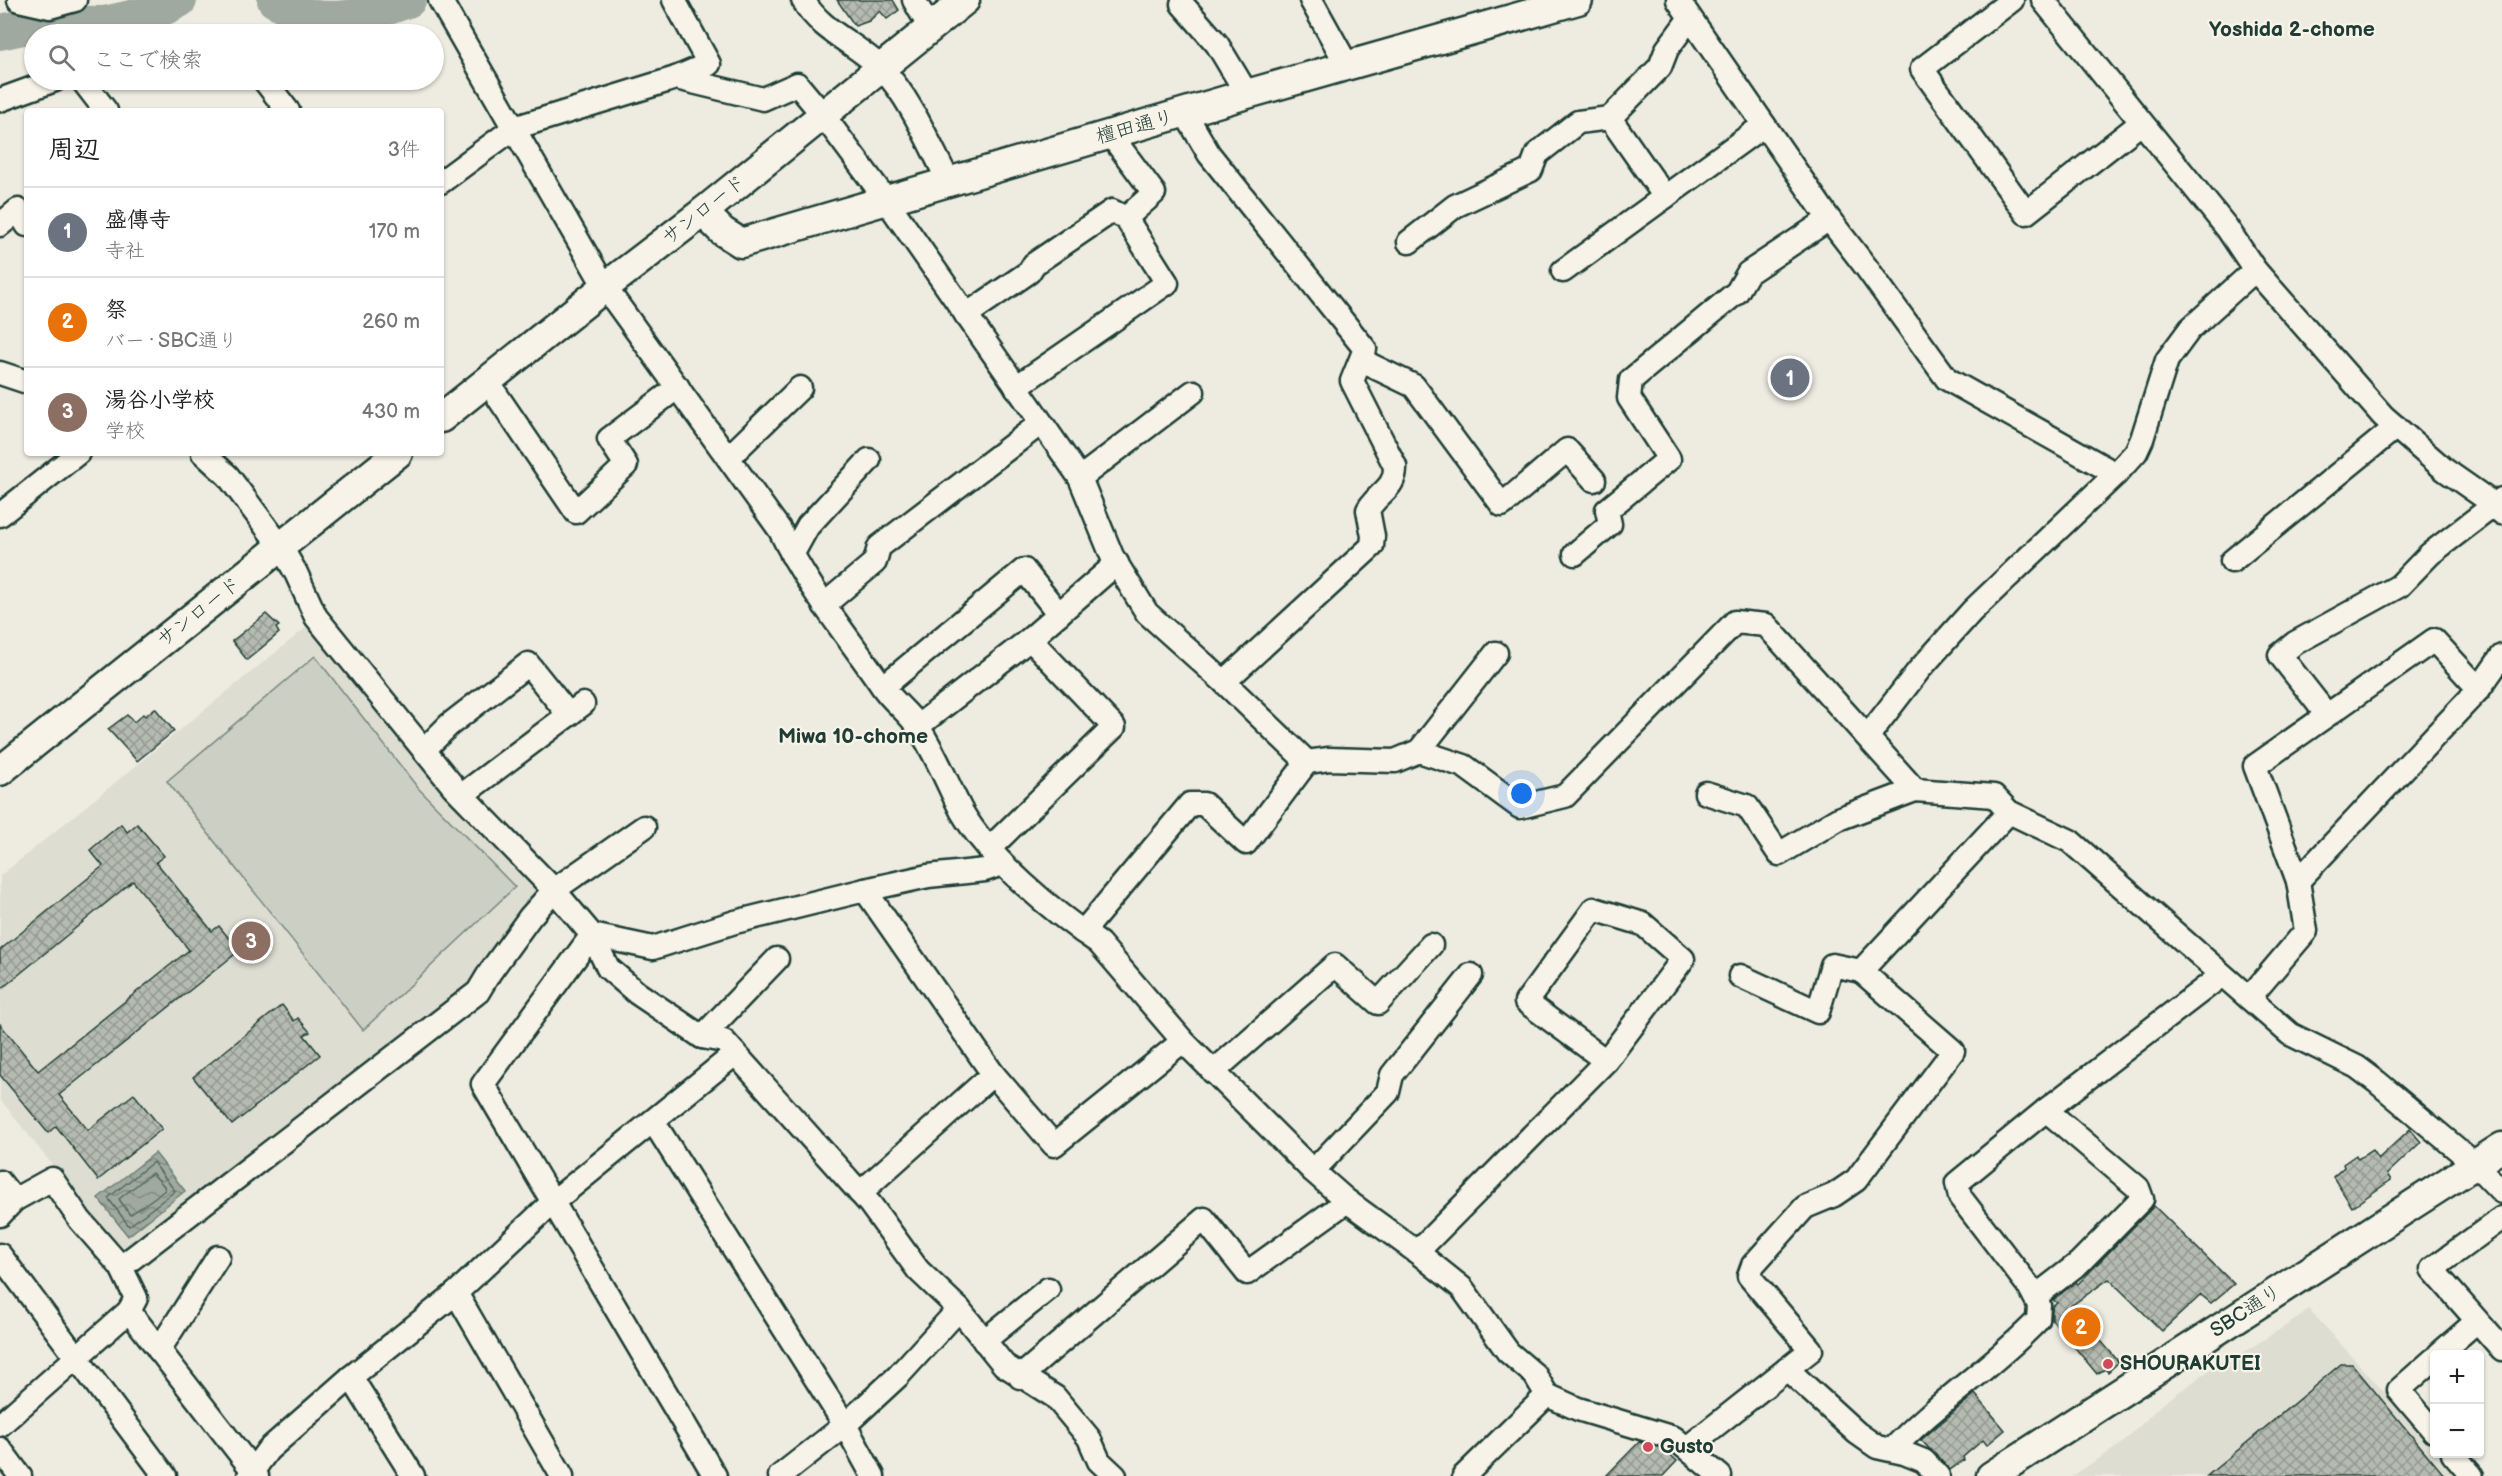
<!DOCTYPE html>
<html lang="ja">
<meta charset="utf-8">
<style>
body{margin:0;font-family:"Balsamiq Sans","Klee One",sans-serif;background:#f2f2f2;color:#222}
.controls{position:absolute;right:18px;bottom:18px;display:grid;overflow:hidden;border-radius:6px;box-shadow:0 2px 4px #0004}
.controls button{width:54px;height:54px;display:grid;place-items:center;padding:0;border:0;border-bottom:2px solid #e0e0e0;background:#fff;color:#222;font:30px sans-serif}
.you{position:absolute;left:1522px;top:794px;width:21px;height:21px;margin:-15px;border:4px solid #fff;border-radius:50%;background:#1a73e8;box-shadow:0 0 0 9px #1a73e833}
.badge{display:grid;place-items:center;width:39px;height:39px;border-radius:50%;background:#d93025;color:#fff;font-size:20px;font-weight:700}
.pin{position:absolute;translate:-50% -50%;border:3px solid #fff;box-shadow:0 2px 6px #0006}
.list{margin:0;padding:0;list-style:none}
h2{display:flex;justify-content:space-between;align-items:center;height:78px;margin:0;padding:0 24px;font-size:26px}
h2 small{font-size:20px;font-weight:400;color:#767676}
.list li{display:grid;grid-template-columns:39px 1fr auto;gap:18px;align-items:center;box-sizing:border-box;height:90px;padding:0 24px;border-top:2px solid #e0e0e0}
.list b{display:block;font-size:22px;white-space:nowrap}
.list p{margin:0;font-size:20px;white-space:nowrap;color:#767676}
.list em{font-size:20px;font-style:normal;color:#767676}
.icon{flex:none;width:33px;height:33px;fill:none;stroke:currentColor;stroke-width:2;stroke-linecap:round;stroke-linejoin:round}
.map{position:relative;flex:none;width:2502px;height:1476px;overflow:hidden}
.search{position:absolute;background:#fff;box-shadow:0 2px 4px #0004;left:24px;top:24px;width:420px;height:66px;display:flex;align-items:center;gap:15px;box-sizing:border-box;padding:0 21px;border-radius:33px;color:#767676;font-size:22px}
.panel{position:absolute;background:#fff;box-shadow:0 2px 4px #0004;left:24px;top:108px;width:420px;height:348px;border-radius:6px}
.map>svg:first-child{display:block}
.built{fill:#ddddd2}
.pitch{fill:#cccfc4;stroke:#76867c;stroke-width:1.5}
.water{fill:url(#water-waves);stroke:#6c7e74;stroke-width:1.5}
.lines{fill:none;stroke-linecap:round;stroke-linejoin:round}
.shore{stroke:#52685f;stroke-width:1.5}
.river{stroke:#9fa99f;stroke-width:36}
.building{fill:url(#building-cross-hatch);stroke:#1f3d34;stroke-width:1.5}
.minor-casing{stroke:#1f3d34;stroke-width:27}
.tertiary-casing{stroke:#1f3d34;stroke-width:33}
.minor{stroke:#f7f3e8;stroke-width:22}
.tertiary{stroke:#f7f3e8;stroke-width:28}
.poi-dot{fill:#d1495b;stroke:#f7f3e8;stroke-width:2}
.labels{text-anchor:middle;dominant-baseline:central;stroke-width:4.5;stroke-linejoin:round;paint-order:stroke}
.street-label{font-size:20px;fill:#1f3d34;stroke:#f7f3e8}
.poi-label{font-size:20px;font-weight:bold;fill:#1f3d34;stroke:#f7f3e8;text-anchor:start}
.neighbourhood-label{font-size:21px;font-weight:bold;fill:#1f3d34;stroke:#f7f3e8}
</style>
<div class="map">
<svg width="2502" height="1476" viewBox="0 0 2502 1476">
<defs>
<pattern id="water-waves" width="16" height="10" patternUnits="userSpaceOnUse" patternTransform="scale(1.5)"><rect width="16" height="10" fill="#9fa99f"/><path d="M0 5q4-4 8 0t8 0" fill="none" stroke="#818b82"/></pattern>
<pattern id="building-cross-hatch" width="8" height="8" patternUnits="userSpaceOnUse" patternTransform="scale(1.5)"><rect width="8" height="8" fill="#b5bbb0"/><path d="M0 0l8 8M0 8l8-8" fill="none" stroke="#939990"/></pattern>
</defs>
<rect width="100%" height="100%" fill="#eeece1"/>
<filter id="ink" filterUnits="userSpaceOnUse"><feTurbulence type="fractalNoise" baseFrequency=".0167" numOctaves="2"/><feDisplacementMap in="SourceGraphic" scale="12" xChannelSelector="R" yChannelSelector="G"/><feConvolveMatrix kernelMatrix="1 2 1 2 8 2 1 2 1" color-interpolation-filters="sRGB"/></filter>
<g filter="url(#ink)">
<!-- built -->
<g class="built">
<polygon points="308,626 422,769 537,889 467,992 130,1254 109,1245 57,1171 0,1099 0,876"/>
<polygon points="2308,1308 2434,1447 2434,1454 2440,1454 2460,1476 2072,1476 2120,1445 2161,1405 2222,1361 2225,1364 2301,1316"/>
</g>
<!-- pitch -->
<polygon class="pitch" points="315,656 418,788 515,887 363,1030 167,781"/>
<!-- water -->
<polygon class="water" points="155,1153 185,1191 128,1236 98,1198"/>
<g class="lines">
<!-- shore -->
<g class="shore">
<polygon points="153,1162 175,1191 129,1226 108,1198"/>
<polygon points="152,1173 164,1186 165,1190 130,1215 119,1199"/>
</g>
<!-- river -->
<g class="river">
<path d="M275,0C285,5 297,13 308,16C339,25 379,11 408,0"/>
<polyline points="0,32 43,23 104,24 153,13 179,0"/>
</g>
</g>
<!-- building -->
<g class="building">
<polygon points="837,0 893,0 899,10 887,19 880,11 869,21 855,26"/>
<polygon points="266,614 279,626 276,628 279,633 247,660 232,641"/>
<polygon points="155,708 174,731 137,761 108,729 127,715 134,722 143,714 145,716"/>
<polygon points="121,824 127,832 137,824 164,856 156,862 212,931 219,926 239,951 59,1095 88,1130 134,1094 162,1129 98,1180 56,1126 48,1133 0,1075 0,1024 38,1071 189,950 133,881 0,990 0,950 103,866 90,850"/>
<polygon points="282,1005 294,1021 298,1018 310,1032 304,1035 320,1055 232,1125 193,1077"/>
<polygon points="2410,1129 2421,1142 2387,1174 2391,1180 2352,1207 2333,1177 2344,1167 2343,1164 2356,1155 2358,1159 2372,1150 2378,1159"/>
<polygon points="2154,1206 2234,1284 2211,1303 2201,1295 2162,1331 2109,1279 2071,1306 2119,1362 2108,1372 2105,1369 2097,1374 2052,1320 2052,1307 2057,1303 2053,1300 2076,1282 2078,1284"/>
<polygon points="2341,1364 2352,1364 2445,1476 2207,1476"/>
<polygon points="1975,1394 2005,1430 1987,1445 1983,1440 1963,1457 1964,1460 1950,1470 1921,1440"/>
<polygon points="1639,1442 1664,1449 1677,1461 1663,1476 1606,1476"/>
</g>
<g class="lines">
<!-- minor casing -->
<g class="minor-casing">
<g id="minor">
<polyline points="19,0 50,7 75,0"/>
<path d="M440,0L605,287L780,530C806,586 847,635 882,686C892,701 908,712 918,727C936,753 947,784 962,812C990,860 1053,912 1099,943L1183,1041L1313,1171L1347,1201L1417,1252L1462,1288L1508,1352L1535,1375L1547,1395L1578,1409L1674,1438L1720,1476"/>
<polyline points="674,0 709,64 676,78"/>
<path d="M803,0C821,32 858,44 883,70C911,99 930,146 949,182"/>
<polyline points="914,0 930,28"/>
<polyline points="1311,0 1347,65"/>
<polyline points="1678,0 1829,219 1866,267 1947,379 2116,474"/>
<polyline points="2012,0 1922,69 2026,213 2141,123"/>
<polyline points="2043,0 2227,228 2255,270 2383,416 2445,470 2495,505 2502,513"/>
<polyline points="1182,4 1217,44 1247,94"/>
<polyline points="82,80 106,111"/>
<polyline points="264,80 288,111"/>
<polyline points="0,100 55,80"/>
<path d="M1185,113L1209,154L1365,349L1352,381L1395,466C1396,489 1378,492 1368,510L1373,536L1372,546L1224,682"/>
<polyline points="1610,118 1660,67 1667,49 1690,18"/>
<polyline points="1110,134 1154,193 1126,218"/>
<polyline points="441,182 514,128 676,78 763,99 797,84 823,115 887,201 1080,478 1112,556 1147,613 1224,682 1307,762 1329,759 1395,761 1419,751 1464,766 1520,807 1565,796 1735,622 1766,625 1915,790 1994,796 2009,812 2070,841 2290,1034 2357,1067 2377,1082 2475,1164 2502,1192"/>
<polyline points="0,225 18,210 27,225"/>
<polyline points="1409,242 1455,206 1531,170 1537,154 1578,122 1610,118 1665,197"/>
<polyline points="1563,271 1764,125"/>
<polyline points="966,315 1029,272 1034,264 1112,211 1126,218 1167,283 1016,387"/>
<polyline points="1362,361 1414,386 1502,505 1567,450 1594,480"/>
<polyline points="0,373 27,382"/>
<polyline points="487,381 576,512 626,465 609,439 678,387"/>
<polyline points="203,453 228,476 281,547 296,573 316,617 453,786 554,890 592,935 608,968 637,993 702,1037 724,1041 870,1204 918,1270 959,1309 1004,1365 1055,1397 1089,1438 1099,1461 1115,1476"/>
<polyline points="729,457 800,388"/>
<polyline points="1080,478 1193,392"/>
<polyline points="0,515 78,453"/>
<polyline points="1575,554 1610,524 1607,510 1669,459 1629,398 1631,380 1737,292 1748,273 1829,219"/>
<polyline points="792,555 808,526 869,460"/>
<polyline points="2232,561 2396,427"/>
<polyline points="824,605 875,562 879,547 1041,423"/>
<polyline points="883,687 1024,570 1059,614"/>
<polyline points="2327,715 2280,655 2295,643 2399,586 2430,554 2502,499"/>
<polyline points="918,726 1030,639 1117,563"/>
<polyline points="1868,736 1919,670 1972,611 2116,474 2136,452 2142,439 2167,360 2190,329 2255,270"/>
<polyline points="424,750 449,725 528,664 569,715"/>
<polyline points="1419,751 1496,653"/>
<polyline points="1706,793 1747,806 1779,854 1838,819 1915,790"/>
<polyline points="462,795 583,704"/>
<polyline points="989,849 1114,727 1030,639"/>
<polyline points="2298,881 2479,689"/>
<polyline points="865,890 993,1074 1054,1145 1183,1041"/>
<polyline points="1083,932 1190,804 1204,804 1246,843 1307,762"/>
<polyline points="592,935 483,1084 715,1476"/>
<polyline points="592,935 653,948 735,922 865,890 928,876 985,870 1002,864"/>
<polyline points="1740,976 1818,1012 1832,965 1861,971 2009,812"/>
<polyline points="2249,998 2306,931 2298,881 2255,766 2434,640 2479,689 2502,656"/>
<polyline points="702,1037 777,959"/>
<polyline points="1213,1072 1335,965 1378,1003 1431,945"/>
<polyline points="653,1121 845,1425 873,1476"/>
<polyline points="1313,1171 1388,1092 1392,1075 1471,975"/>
<polyline points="0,1182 14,1200"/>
<polyline points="860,1193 993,1074"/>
<polyline points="0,1215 14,1200 52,1179 80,1220 121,1267 136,1298 129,1311 257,1476"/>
<polyline points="2502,1218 2432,1269 2502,1349"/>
<polyline points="1417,1252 1606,1061 1683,959 1643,924 1594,909 1526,1002 1606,1061"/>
<polyline points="0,1255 165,1476"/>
<polyline points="121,1267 478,992 490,972 530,917 554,890 644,827"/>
<polyline points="456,1293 562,1476"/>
<polyline points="2035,1297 2079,1263 2142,1199 2138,1188 2046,1110"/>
<polyline points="984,1341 1048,1289"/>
<polyline points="159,1350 218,1257"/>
<polyline points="2439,1354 2477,1321"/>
<polyline points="2434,1359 2399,1390 2434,1431"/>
<polyline points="1787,1369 1857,1433 1877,1447 1904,1453 1924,1461 1938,1476"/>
<polyline points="351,1377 413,1476"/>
<polyline points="1020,1377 1204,1219 1247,1273 1347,1201"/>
<polyline points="0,1425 129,1311"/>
<polyline points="1687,1448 1811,1350 1749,1276 1753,1265 1805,1207 1834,1195 1856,1180 1953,1051 1861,971"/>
<polyline points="0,1449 20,1476"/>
<path d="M1892,1450C1937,1402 1993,1367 2038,1320L2039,1305L2030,1288L1960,1197L1957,1183L2046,1110L2222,975"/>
<polyline points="2453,1454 2472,1476"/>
<polyline points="249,1476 268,1450 351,1377 456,1293 554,1201 735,1054"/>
<polyline points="780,1476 845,1425 898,1376 959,1309"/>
<polyline points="1464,1476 1547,1395"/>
</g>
</g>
<!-- tertiary casing -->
<g class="tertiary-casing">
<g id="tertiary">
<polyline points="703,212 722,231 741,243 1247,94 1578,0"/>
<polyline points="441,418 605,287 703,212 965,0"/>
<polyline points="0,771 398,453"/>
<polyline points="1991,1476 2502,1147"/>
</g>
</g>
<!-- minor -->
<use href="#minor" class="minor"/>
<!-- tertiary -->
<use href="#tertiary" class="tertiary"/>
</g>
</g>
<!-- markers -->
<g class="poi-dot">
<circle cx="2108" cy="1364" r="6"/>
<circle cx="1648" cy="1447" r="6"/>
</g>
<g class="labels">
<!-- street labels -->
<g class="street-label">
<text transform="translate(1135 127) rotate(-15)">檀田通り</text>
<text transform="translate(704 210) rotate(-38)">サンロード</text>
<text transform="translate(199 612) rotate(-38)">サンロード</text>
<text transform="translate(2246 1311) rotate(-33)">SBC通り</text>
</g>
<!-- poi labels -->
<g class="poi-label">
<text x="2120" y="1364">SHOURAKUTEI</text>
<text x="1660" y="1447">Gusto</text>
</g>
<!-- neighbourhood labels -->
<g class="neighbourhood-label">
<text x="2292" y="29">Yoshida 2-chome</text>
<text x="853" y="736">Miwa 10-chome</text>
</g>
</g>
</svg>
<div class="controls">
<button>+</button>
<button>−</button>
</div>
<div class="you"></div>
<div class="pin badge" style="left:1790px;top:378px;background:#6b7280">1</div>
<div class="pin badge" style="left:2081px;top:1327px;background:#e8710a">2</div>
<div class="pin badge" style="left:251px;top:941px;background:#8d6e63">3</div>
<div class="search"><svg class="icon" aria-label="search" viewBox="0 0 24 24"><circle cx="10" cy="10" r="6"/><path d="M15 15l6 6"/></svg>ここで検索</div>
<section class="panel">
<h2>周辺<small>3件</small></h2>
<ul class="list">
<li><span class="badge" style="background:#6b7280">1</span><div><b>盛傳寺</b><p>寺社</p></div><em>170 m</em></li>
<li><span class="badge" style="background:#e8710a">2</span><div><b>祭</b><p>バー · SBC通り</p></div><em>260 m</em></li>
<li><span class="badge" style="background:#8d6e63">3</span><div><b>湯谷小学校</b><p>学校</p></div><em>430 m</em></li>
</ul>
</section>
</div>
